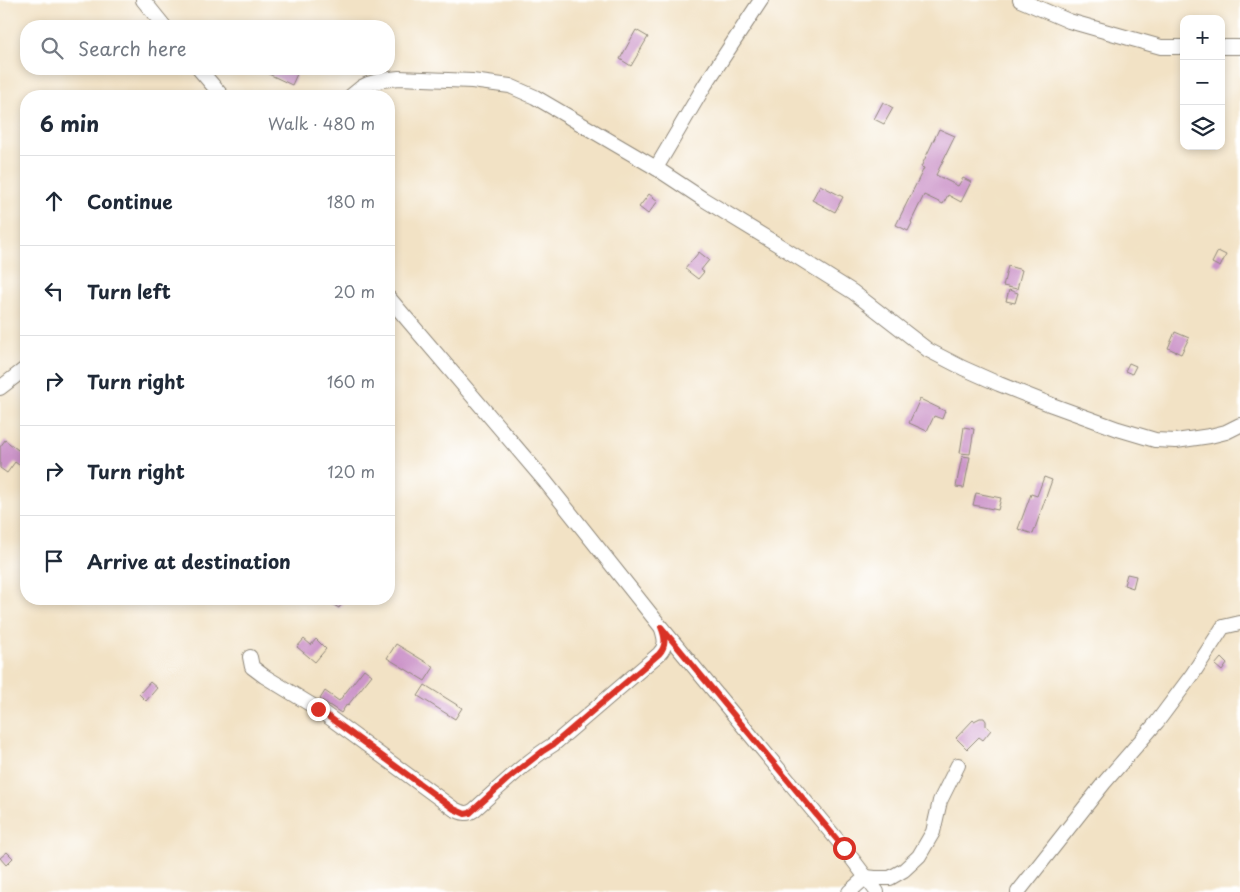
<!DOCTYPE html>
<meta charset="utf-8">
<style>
body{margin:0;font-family:"Playpen Sans",sans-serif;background:#f2f2f3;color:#1f2937}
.controls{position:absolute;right:15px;top:15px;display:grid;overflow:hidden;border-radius:10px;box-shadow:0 2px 8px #0003}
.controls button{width:45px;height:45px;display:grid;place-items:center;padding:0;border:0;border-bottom:1px solid #e0e1e3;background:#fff;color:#1f2937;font:25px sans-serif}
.stop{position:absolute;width:15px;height:15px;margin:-11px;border:4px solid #d93025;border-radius:50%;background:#fff}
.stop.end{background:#d93025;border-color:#fff;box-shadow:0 1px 5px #0008}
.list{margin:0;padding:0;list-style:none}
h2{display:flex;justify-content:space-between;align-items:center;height:65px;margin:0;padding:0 20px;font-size:21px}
h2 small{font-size:16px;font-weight:400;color:#747a83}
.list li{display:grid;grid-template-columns:32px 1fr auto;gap:15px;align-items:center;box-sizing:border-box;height:90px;padding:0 20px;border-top:1px solid #e0e1e3}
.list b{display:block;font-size:19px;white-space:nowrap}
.list em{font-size:16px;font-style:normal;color:#747a83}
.icon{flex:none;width:28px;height:28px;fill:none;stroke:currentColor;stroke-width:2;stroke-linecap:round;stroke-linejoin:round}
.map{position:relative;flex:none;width:1240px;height:892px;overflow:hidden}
.search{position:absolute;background:#fff;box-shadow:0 2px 8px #0003;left:20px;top:20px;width:375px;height:55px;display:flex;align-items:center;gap:12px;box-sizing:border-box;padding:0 18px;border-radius:20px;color:#747a83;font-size:19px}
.panel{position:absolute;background:#fff;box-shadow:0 2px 8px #0003;left:20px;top:90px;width:375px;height:515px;border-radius:20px}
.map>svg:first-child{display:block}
.building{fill:#cc95c9}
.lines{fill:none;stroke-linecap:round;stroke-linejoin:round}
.minor-casing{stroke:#8e8678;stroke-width:16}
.minor{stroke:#fff;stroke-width:14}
.route{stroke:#d93025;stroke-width:6}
</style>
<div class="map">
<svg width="1240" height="892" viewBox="0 0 1240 892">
<rect width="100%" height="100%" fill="#fff"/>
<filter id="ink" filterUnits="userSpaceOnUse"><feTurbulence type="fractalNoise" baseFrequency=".02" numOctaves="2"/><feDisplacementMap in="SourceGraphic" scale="10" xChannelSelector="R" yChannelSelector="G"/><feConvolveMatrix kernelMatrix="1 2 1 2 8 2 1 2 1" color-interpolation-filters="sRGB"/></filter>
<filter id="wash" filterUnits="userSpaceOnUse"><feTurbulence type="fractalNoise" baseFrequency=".0096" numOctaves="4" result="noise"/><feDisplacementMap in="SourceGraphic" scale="20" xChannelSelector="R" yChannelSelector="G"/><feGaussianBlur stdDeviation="1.12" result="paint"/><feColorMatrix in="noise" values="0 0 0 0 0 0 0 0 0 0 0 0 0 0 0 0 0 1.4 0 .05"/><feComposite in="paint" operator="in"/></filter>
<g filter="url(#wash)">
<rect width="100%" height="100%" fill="#f2e2c5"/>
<g id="blocks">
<!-- building -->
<g class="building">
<polygon points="636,30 648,37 631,66 620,59"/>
<polygon points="258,69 293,69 291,71 297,74 292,85"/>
<polygon points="883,102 893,108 884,124 874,119"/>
<polygon points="939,129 955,136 936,175 958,186 963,178 971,182 961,202 948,195 943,204 924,195 911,222 912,223 908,231 896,225 924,168 921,167"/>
<polygon points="820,185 843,197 835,212 812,200"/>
<polygon points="649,194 658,201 648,214 639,207"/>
<polygon points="1218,251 1226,255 1220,267 1212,263"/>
<polygon points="699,252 709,260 701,270 704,272 698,279 685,269"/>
<polygon points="1008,266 1022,270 1017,289 1003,286"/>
<polygon points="1009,290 1018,293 1015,303 1006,301"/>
<polygon points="1175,332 1189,338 1181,354 1168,348"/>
<polygon points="1129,363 1136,366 1132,374 1125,371"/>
<polygon points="920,399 945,411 942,419 934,416 927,431 909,423"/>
<polygon points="964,427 974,429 970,454 960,453"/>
<polygon points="5,440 26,456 26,463 23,468 15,462 7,473 0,468 0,447"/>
<polygon points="962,456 970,457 964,488 956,487"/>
<polygon points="1044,477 1052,480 1033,534 1018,529 1031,494 1037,496"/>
<polygon points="976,493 1001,498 998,510 973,505"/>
<polygon points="1127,574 1136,576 1133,588 1124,585"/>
<polygon points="323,599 345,599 339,608"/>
<polygon points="304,639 311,645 316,639 326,649 315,662 297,647"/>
<polygon points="396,644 434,667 425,681 387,658"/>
<polygon points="1221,658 1227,664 1222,671 1215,665"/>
<polygon points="364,669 372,675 348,705 347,704 341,713 320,699 325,691 339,701"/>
<polygon points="150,682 157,688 146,701 139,694"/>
<polygon points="425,685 462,708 455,719 418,696"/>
<polygon points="980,718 984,718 986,721 986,726 991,730 983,740 979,737 967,749 956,738 973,720 974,721"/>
<polygon points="7,852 13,858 6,865 0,858"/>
</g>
</g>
</g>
<g filter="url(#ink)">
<use href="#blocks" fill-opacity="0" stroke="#8e8678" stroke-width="1"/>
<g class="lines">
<!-- minor casing -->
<g class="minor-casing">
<g id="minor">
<polyline points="143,0 164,26"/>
<polyline points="1020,0 1069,21 1129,38 1161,47 1184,47"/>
<polyline points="1221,47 1240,47"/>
<polyline points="199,69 222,96"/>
<polyline points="351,96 362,87 368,84 382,80 399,78 472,81 510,86 535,97 656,168 703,199 780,246 853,292 928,350 963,368 999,384 1052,405 1118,429 1155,440 1176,441 1210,436 1226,432 1240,425"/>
<polyline points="656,168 705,85 761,0"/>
<polyline points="389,298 544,480 661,627 844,848 877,892"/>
<polyline points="0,388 26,368"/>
<path d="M250,657L252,667L264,676L318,709L454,809C462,813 467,815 474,810C500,787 525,762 554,744L659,654C667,646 665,639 662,629"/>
<polyline points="849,892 866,877 875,878 890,878 904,870 919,856 933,832 940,801 958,765"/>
<polyline points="1018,892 1104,783 1157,722 1192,675 1223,627 1240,623"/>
</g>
</g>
<!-- minor -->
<use href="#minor" class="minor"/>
</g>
</g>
<g class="lines" filter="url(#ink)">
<!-- route -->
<path class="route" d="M318,709L454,809L465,814L470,813L510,777L543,751L554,744L659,654C667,645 665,637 661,627L844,848"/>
</g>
</svg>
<div class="controls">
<button>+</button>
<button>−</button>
<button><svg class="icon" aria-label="layers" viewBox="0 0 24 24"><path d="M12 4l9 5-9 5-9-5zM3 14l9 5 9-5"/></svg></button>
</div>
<div class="stop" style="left:844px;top:848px"></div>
<div class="stop end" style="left:318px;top:709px"></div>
<div class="search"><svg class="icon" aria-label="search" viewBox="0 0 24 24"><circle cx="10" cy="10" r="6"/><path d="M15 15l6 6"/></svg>Search here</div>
<section class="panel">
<h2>6 min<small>Walk · 480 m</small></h2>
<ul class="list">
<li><svg class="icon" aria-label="ahead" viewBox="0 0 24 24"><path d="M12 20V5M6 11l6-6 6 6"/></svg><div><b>Continue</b></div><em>180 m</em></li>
<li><svg class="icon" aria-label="left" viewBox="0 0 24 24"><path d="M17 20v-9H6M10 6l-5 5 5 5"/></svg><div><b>Turn left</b></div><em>20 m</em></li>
<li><svg class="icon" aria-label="right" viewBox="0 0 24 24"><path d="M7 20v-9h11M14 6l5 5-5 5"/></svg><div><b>Turn right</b></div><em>160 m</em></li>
<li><svg class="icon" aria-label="right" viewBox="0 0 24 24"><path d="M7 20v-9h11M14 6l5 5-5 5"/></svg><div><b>Turn right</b></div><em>120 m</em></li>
<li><svg class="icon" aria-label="arrive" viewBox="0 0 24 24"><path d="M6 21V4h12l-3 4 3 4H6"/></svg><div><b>Arrive at destination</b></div></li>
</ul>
</section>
</div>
